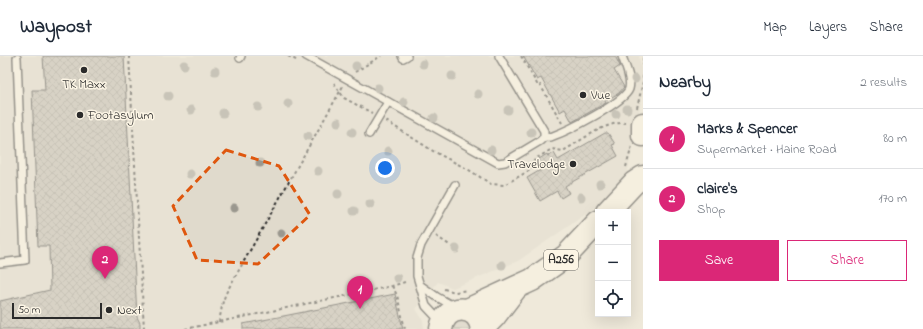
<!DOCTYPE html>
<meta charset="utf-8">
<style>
body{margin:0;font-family:"Indie Flower",sans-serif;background:#f6f6f7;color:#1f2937}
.controls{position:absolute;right:12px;bottom:12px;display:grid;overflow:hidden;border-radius:0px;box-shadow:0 4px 16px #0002}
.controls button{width:36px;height:36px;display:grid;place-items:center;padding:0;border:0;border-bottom:1px solid #e0e1e3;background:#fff;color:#1f2937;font:20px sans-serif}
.scale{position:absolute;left:12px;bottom:10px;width:90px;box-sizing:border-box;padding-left:4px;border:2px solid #2b2b2b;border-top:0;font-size:11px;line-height:14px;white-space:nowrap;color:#2b2b2b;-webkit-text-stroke:3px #fcf5e5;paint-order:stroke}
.you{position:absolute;left:385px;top:112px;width:14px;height:14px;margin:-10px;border:3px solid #fff;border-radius:50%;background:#1a73e8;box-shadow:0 0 0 6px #1a73e833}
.badge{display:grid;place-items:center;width:26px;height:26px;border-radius:50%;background:#db2777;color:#fff;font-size:13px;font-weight:700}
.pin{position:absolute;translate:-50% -33px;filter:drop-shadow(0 1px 2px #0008)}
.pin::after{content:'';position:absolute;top:21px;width:14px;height:12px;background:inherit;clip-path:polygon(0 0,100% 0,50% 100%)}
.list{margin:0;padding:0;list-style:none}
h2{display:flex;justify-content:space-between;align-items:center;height:52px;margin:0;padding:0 16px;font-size:17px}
h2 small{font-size:13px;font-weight:400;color:#747a83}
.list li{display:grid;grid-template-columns:26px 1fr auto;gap:12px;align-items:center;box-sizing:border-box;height:60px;padding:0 16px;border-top:1px solid #e0e1e3}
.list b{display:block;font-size:15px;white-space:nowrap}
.list p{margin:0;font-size:13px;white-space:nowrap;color:#747a83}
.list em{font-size:13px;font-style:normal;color:#747a83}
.actions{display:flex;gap:8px;padding:12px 16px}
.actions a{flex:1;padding:9px 0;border:1px solid #db2777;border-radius:0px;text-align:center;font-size:14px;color:#db2777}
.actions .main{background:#db2777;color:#fff}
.icon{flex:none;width:22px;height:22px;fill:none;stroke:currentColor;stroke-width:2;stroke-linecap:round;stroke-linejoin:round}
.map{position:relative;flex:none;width:643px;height:273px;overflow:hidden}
header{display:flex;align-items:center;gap:24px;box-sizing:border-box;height:56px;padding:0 20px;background:#fff;border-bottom:1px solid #e0e1e3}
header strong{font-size:19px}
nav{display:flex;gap:22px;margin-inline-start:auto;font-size:14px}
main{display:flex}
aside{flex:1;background:#fff}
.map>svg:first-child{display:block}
.built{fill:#e0dacc}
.grass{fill:url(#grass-tufts);stroke:#7e7c76}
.building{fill:url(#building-cross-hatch);stroke:#2b2b2b}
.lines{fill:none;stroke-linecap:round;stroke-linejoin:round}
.service-casing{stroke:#2b2b2b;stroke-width:10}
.primary-casing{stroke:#2b2b2b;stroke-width:25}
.path{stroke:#2b2b2b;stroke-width:2;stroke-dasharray:3 3;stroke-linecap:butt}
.service{stroke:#fcf5e5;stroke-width:7}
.primary{stroke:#fcf5e5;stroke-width:22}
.tree{fill:#9a978e}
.marked{fill:none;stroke:#df570e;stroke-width:3;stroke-dasharray:8 5;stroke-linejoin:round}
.poi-dot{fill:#2b2b2b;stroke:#fcf5e5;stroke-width:1.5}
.labels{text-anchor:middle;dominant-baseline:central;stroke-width:3;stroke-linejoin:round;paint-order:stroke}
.shield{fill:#fcf5e5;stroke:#6a6863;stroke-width:1}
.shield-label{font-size:12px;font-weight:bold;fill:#2b2b2b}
.poi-label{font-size:13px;fill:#2b2b2b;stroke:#fcf5e5;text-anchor:start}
</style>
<header>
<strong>Waypost</strong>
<nav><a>Map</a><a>Layers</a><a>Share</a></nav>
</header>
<main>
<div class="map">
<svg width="643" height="273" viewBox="0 0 643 273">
<defs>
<pattern id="grass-tufts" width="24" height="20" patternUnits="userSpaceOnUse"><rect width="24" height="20" fill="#d2cdc0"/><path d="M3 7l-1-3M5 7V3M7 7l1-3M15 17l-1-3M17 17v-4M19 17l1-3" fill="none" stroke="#b4b0a5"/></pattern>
<pattern id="building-cross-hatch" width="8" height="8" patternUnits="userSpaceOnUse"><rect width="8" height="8" fill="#bcb7ac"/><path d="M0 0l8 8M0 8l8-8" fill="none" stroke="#99958c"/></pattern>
</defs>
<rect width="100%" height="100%" fill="#efe9da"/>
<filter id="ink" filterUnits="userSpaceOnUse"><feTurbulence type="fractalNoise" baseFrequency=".025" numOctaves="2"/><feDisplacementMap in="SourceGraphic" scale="8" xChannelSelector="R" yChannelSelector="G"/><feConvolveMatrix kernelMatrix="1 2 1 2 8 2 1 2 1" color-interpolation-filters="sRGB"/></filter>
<g filter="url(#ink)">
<!-- built -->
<polygon class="built" points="0,0 639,0 643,24 643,35 627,120 596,151 518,205 453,232 438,226 416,253 423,264 424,273 0,273"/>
<!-- grass -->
<polygon class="grass" points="462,259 477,273 449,273"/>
<!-- building -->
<g class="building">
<polygon points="43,0 124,0 137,261 140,267 140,273 0,273 0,245 50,234 49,190 38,190 32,34 45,34"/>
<polygon points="523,0 615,0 620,10 614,14 624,31 619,37 605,45 606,47 604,48 572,66 565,53 560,56 541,22 537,24"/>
<polygon points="605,77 608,77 615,88 612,89 618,100 565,130 569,137 561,142 557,135 540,145 527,122 544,112 539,103 547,98 548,100 554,97 558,104"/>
<polygon points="395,238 403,273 243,273 243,268"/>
</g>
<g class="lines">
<!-- service casing -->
<g class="service-casing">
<g id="service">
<polyline points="306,0 498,107 505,106 540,85 544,81 544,75 499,0"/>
<polyline points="402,0 403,2 407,0"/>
<polyline points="240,2 241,0"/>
<polyline points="369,78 388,46"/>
<path d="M544,81C547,81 550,82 553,80C567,75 624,47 629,33C632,23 625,10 622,0"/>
<polyline points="0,207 25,204 17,2"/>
<polyline points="420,229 437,241 455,251"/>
<polyline points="441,266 426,250 417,220 417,202 421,189 455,129"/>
</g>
</g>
<!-- primary casing -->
<g class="primary-casing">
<g id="primary">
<polyline points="643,68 643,79"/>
<polyline points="607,156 634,127 643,121"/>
<polyline points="467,254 532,224 566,200 598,166"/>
<path d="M441,273C445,247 478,247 482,273"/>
<polyline points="482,273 494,261 516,232"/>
</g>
</g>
<!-- path -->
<g class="path">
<polyline points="129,0 144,273"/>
<polyline points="288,0 298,5"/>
<polyline points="521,0 537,28 539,27 562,67"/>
<polyline points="355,16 381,0"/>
<polyline points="334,27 344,42 372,57"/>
<polyline points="637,52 643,26 643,0"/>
<path d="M386,65L433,95L469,114L491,128L504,129L530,114L535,103L552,93L563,95C581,85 605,65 626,67"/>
<polyline points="626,111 632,90"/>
<polyline points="436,180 451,190"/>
<polyline points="392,230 397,239 405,273"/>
<polyline points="444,233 455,236 467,234"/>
<polyline points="219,266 223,245 226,237 343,30"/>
<polyline points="185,273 392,230 405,226"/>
</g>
<!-- service -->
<use href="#service" class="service"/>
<!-- primary -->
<use href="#primary" class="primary"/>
</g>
<!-- trees -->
<g class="tree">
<circle cx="423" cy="8" r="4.5"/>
<circle cx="184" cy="9" r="4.5"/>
<circle cx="356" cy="10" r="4.5"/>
<circle cx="215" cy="15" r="4.5"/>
<circle cx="452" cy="20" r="4.5"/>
<circle cx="635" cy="23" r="4.5"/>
<circle cx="378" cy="32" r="4.5"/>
<circle cx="478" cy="38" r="4.5"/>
<circle cx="168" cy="40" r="4.5"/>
<circle cx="404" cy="46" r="4.5"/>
<circle cx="288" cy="48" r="4.5"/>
<circle cx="258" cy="51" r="4.5"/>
<circle cx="627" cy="53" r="4.5"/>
<circle cx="191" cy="54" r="4.5"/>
<circle cx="508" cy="54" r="4.5"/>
<circle cx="223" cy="57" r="4.5"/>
<circle cx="616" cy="58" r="4.5"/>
<circle cx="434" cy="62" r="4.5"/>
<circle cx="338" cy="66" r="4.5"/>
<circle cx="352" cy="76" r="4.5"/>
<circle cx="531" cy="76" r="4.5"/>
<circle cx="308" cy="80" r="4.5"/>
<circle cx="491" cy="94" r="4.5"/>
<circle cx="388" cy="95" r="4.5"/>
<circle cx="260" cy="107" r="4.5"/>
<circle cx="318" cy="115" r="4.5"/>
<circle cx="190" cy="118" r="4.5"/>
<circle cx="600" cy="128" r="4.5"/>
<circle cx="338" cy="138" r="4.5"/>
<circle cx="581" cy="141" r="4.5"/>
<circle cx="370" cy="148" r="4.5"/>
<circle cx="234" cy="152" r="4.5"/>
<circle cx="354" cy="155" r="4.5"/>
<circle cx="281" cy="177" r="4.5"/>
<circle cx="456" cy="193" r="4.5"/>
<circle cx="502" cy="209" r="4.5"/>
<circle cx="397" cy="222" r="4.5"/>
</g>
</g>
<!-- marked area -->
<path d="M0 0H643V273H0ZM226,94L279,110L310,159L258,208L197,204L173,150Z" fill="#efe9da" fill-opacity=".55" fill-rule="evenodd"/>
<path class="marked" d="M226,94L279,110L310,159L258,208L197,204L173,150Z"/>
<!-- markers -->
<g class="poi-dot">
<circle cx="84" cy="14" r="4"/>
<circle cx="583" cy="39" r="4"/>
<circle cx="80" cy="59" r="4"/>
<circle cx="573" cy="108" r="4"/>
<circle cx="109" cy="254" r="4"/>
</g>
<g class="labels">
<!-- shield labels -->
<rect class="shield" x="544" y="194" width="34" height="20" rx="3"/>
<g class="shield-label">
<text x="561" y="204">A256</text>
</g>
<!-- poi labels -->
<g class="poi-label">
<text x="84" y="28" text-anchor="middle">TK Maxx</text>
<text x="591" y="39">Vue</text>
<text x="88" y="59">Footasylum</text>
<text x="565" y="108" text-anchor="end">Travelodge</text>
<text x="117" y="254">Next</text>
</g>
</g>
</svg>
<div class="controls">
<button>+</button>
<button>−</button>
<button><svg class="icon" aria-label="locate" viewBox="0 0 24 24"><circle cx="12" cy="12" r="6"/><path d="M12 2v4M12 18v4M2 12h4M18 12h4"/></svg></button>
</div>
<div class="scale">50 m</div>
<div class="you"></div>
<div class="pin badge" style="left:360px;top:253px">1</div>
<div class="pin badge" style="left:105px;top:223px">2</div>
</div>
<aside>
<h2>Nearby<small>2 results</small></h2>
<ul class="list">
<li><span class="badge">1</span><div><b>Marks &amp; Spencer</b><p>Supermarket · Haine Road</p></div><em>80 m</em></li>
<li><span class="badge">2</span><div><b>claire's</b><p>Shop</p></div><em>170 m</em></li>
</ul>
<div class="actions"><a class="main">Save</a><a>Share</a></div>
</aside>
</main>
